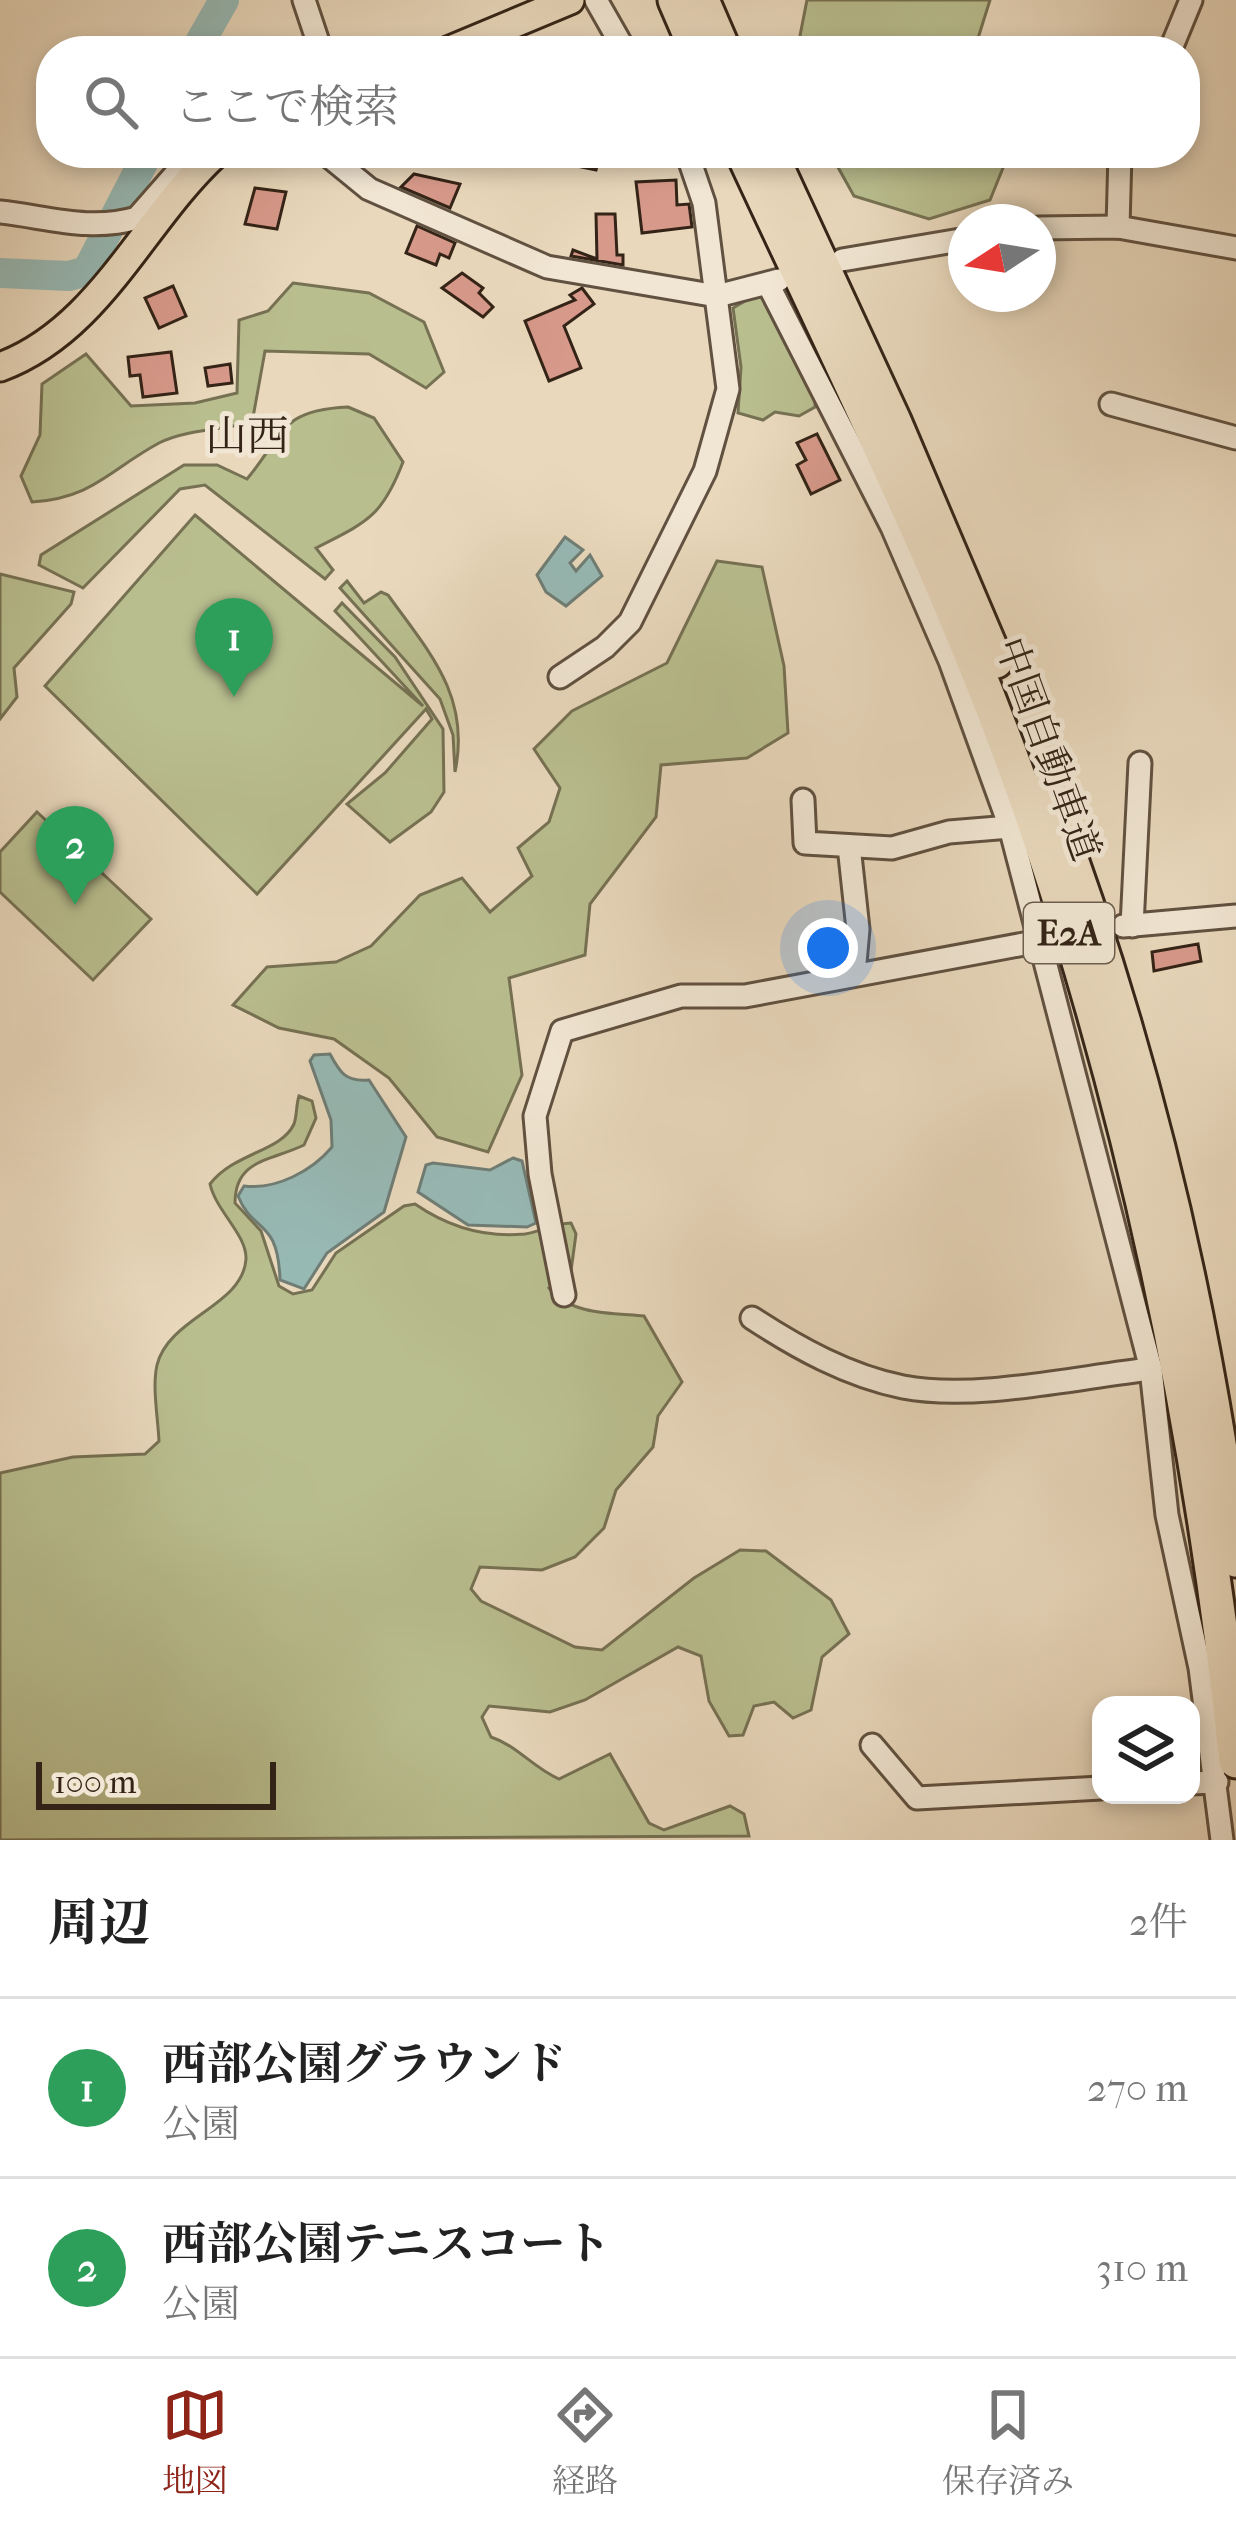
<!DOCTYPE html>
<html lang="ja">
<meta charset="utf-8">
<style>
body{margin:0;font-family:"IM FELL French Canon","Noto Serif JP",serif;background:#f2f2f2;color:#222}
.controls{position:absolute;right:36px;bottom:36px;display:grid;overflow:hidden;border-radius:24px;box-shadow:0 6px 18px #0003}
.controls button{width:108px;height:108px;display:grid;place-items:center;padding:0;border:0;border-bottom:3px solid #e0e0e0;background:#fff;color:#222;font:60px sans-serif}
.compass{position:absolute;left:948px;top:204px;width:108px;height:108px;border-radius:50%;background:#fff;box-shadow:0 6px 18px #0003;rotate:258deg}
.scale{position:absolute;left:36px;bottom:30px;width:240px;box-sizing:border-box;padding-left:12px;border:6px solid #342417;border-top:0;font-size:33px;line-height:42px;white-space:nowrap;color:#342417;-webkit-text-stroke:9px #f1e6d3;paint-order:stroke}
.you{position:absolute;left:828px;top:948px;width:42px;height:42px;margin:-30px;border:9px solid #fff;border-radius:50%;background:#1a73e8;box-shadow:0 0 0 18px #1a73e833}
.badge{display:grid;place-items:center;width:78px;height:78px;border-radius:50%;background:#8f2418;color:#fff;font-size:39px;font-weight:700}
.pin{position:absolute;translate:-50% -99px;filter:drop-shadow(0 3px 6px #0008)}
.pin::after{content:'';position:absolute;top:63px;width:42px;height:36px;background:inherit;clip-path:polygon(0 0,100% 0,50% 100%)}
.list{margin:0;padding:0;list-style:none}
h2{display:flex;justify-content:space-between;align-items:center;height:156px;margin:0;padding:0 48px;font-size:51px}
h2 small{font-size:39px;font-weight:400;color:#767676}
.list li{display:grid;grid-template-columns:78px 1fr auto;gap:36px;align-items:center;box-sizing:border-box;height:180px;padding:0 48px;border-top:3px solid #e0e0e0}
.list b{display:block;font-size:45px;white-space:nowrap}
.list p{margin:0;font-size:39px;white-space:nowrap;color:#767676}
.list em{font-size:39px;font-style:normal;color:#767676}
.icon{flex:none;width:66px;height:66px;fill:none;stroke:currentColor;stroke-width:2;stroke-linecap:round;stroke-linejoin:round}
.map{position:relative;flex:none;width:1236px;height:1840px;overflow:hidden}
.search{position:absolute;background:#fff;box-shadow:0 6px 18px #0003;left:36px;right:36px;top:36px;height:132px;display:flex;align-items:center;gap:30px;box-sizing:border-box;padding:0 42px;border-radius:48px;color:#767676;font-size:45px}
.sheet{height:516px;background:#fff}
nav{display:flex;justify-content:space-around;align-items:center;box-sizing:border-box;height:168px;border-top:3px solid #e0e0e0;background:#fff;font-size:33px;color:#767676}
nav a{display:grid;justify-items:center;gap:6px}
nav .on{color:#8f2418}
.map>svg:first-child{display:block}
.green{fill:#b9be8f;stroke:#767153;stroke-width:3}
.water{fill:#97b9b4;stroke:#6f7d75;stroke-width:3}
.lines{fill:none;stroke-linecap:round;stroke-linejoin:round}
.river{stroke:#97b9b4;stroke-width:30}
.building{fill:#d7998a;stroke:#342417;stroke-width:3}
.minor-casing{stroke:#615140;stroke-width:27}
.major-casing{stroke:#342417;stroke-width:33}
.highway-casing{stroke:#342417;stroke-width:39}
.minor{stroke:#f1e6d3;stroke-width:21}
.major{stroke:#e9d8bc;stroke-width:27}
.highway{stroke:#e9d8bc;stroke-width:33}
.labels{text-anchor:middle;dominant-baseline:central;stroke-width:10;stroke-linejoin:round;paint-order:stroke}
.shield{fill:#f1e6d3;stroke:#6d5e4f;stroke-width:3}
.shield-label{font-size:36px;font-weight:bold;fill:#342417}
.street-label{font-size:39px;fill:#342417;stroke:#f1e6d3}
.neighbourhood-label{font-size:42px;fill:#342417;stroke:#f1e6d3}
</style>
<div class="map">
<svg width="1236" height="1840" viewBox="0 0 1236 1840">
<rect width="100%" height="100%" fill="#e9d8bc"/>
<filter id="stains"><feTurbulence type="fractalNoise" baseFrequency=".00167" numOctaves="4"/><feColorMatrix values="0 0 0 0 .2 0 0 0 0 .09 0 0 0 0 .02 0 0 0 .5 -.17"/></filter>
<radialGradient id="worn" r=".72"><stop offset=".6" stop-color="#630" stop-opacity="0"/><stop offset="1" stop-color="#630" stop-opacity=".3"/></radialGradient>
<!-- green -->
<g class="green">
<polygon points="807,0 990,0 974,51 797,51"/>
<polygon points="830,153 1009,153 990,200 929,219 854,196"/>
<path d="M293,283L369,293L424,322L444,372L426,388L369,354L265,351L252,423C223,429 184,430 159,443C109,470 93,498 32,502L21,476L40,435L42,384L86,354L131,406L195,403L237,393L239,320L268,311Z"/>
<polygon points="759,293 766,296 815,397 815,407 799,416 775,412 763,420 738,413 741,367 733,308"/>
<path d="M348,407L374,418L403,462C382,517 367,522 316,548L333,570L325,579L205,485L180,489L83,588L39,565L41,555L184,465H217L247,479C284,435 279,410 348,407Z"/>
<polygon points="195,515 423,706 335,611 342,603 395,657 443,729 444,792 431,812 390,842 347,804 385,773 432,719 426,709 257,894 45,686"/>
<polygon points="717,561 762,567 784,666 788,733 747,758 661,765 656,817 590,904 585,955 509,978 522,1075 488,1152 437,1137 389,1078 334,1039 279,1028 233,1005 267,967 336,962 371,946 420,895 462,878 490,912 532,876 518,848 549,822 560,788 534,749 572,711 667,663"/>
<polygon points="0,574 74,592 71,604 14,668 17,697 0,719"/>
<path d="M347,581L364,603L381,592L388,595C429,652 471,696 455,772L453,735L440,699L340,588Z"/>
<polygon points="37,812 151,919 93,980 0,892 0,852"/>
<path d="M299,1096L312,1101L316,1118L304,1145C271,1161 235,1159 235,1203L261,1231L279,1286L293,1294L312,1290L336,1253L404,1206L415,1204C447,1226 484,1238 525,1234C539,1232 554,1224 571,1223L576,1234L571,1271L549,1288C570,1315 612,1313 644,1316L682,1382L658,1416L653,1447L616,1490L604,1528L575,1557L542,1570L480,1567L471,1589L481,1601L575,1647L602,1650L694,1578L740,1550L766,1551L831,1600L849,1634L822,1657L811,1710L793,1718L774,1702L754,1706L743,1735L729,1736L709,1701L701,1656L678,1647L585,1700L550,1712L489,1706L482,1717L491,1737C518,1746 532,1767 559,1779L610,1754L649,1823L664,1830L730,1806L744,1814L749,1836L0,1840V1473L73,1457L145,1454L159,1441C158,1418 152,1387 157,1365C169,1317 243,1306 246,1259C247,1235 216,1211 210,1184C235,1152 281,1152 294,1124C297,1116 296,1105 299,1096Z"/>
</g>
<!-- water -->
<g class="water">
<polygon points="565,537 583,550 570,563 576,571 590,555 602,576 566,606 546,592 537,575"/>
<path d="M330,1054C340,1073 346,1082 369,1080L406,1137L384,1212L327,1253L304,1289L280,1280C278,1217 253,1234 238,1196L244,1186C276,1190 312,1171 332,1147L331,1120L310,1061L314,1055Z"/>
<polygon points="513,1158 522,1161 536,1223 527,1227 468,1225 418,1192 426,1165 433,1163 490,1170"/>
</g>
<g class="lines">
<!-- river -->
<g class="river">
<polyline points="195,51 224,0"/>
<polyline points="0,273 69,276 87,271 148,153"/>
</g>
</g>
<!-- building -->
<g class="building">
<polygon points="544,153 600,153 596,170 543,159"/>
<polygon points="414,174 460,184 450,208 401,187"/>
<polygon points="676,180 677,205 689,204 692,227 642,233 636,182"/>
<polygon points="255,188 286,192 277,229 245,224"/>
<polygon points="596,214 615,214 617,255 623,255 623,265 571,256 573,250 597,259"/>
<polygon points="417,226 455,243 449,258 440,254 436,265 406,253"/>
<polygon points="462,273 483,288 479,293 493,307 483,317 442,288"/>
<polygon points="173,286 186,316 159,328 145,298"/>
<polygon points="582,288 594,304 564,326 581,368 549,381 525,321 575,300 570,295"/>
<polygon points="171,352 177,393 143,397 140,375 130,376 128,357"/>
<polygon points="230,364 232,383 208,386 205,368"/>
<polygon points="817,434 840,480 811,494 797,465 806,460 797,443"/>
<polygon points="1198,944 1201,961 1154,971 1152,952"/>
</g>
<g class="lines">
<!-- minor casing -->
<g class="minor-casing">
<g id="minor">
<polyline points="304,0 321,51"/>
<polyline points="596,0 625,51"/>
<polyline points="1170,51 1191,0"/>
<polyline points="325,153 369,189 547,267 717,296 779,280"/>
<path d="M0,212C47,217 90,232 137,218L194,153"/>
<polyline points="1118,227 1120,153"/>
<polyline points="1038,228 1118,227 1236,248"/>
<polyline points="842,260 966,239"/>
<polyline points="768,284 892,527 950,661 1010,827 1151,1369 1167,1515 1200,1668 1222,1840"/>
<polyline points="1111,404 1236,438"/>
<polyline points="560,677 605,647 630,622 705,471 728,389 704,203 687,153"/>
<polyline points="803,800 805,843 892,848 949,832 1010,827"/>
<polyline points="849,846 858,929 854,974"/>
<polyline points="1123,926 1236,916"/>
<polyline points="1132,926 1140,763"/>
<polyline points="564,1295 540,1174 535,1116 562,1031 681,996 745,996 1040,941"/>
<path d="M752,1318C798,1348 848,1376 903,1387C976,1401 1077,1377 1151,1369"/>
<polyline points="872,1745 917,1798 1101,1788"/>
<polyline points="1191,1783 1217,1782"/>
</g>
</g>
<!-- major casing -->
<g class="major-casing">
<g id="major">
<polyline points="448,51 570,0"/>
<path d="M0,367C100,330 142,221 216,153"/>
</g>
</g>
<!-- highway casing -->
<g class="highway-casing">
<g id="highway">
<polyline points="675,0 697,51"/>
<polyline points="702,0 724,51"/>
<path d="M743,153C848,380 962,605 1041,842C1141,1141 1203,1448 1236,1761"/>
<polyline points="770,153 894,421 996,661"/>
<path d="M1045,788C1139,1035 1202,1298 1236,1560"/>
</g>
</g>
<!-- minor -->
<use href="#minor" class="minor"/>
<!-- major -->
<use href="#major" class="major"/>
<!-- highway -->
<use href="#highway" class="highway"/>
</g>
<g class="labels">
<!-- shield labels -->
<rect class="shield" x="1024" y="903" width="90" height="60" rx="9"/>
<g class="shield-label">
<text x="1069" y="933">E2A</text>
</g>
<!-- street labels -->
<g class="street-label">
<text transform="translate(1048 749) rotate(70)">中国自動車道</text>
</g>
<!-- neighbourhood labels -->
<g class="neighbourhood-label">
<text x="247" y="436">山西</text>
</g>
</g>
<rect width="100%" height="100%" filter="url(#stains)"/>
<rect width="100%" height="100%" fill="url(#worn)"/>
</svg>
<div class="controls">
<button><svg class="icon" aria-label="layers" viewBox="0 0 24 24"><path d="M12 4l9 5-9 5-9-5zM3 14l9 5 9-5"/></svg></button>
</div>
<svg class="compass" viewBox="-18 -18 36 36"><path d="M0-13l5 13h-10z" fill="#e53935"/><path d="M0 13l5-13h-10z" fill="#767676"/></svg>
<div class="scale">100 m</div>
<div class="you"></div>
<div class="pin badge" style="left:234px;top:697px;background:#2e9e5b">1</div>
<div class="pin badge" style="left:75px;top:905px;background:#2e9e5b">2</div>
<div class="search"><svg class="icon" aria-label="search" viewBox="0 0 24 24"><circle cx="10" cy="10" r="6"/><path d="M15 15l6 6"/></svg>ここで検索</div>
</div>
<section class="sheet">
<h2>周辺<small>2件</small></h2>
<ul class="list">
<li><span class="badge" style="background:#2e9e5b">1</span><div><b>西部公園グラウンド</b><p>公園</p></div><em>270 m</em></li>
<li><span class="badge" style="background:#2e9e5b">2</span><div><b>西部公園テニスコート</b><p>公園</p></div><em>310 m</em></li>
</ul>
</section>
<nav>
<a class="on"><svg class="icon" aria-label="map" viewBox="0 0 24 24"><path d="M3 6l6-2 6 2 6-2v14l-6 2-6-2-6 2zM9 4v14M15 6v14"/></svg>地図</a>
<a><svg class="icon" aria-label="directions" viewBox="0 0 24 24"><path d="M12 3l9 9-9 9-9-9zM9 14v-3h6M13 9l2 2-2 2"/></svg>経路</a>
<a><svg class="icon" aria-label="saved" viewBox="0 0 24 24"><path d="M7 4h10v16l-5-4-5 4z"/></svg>保存済み</a>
</nav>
